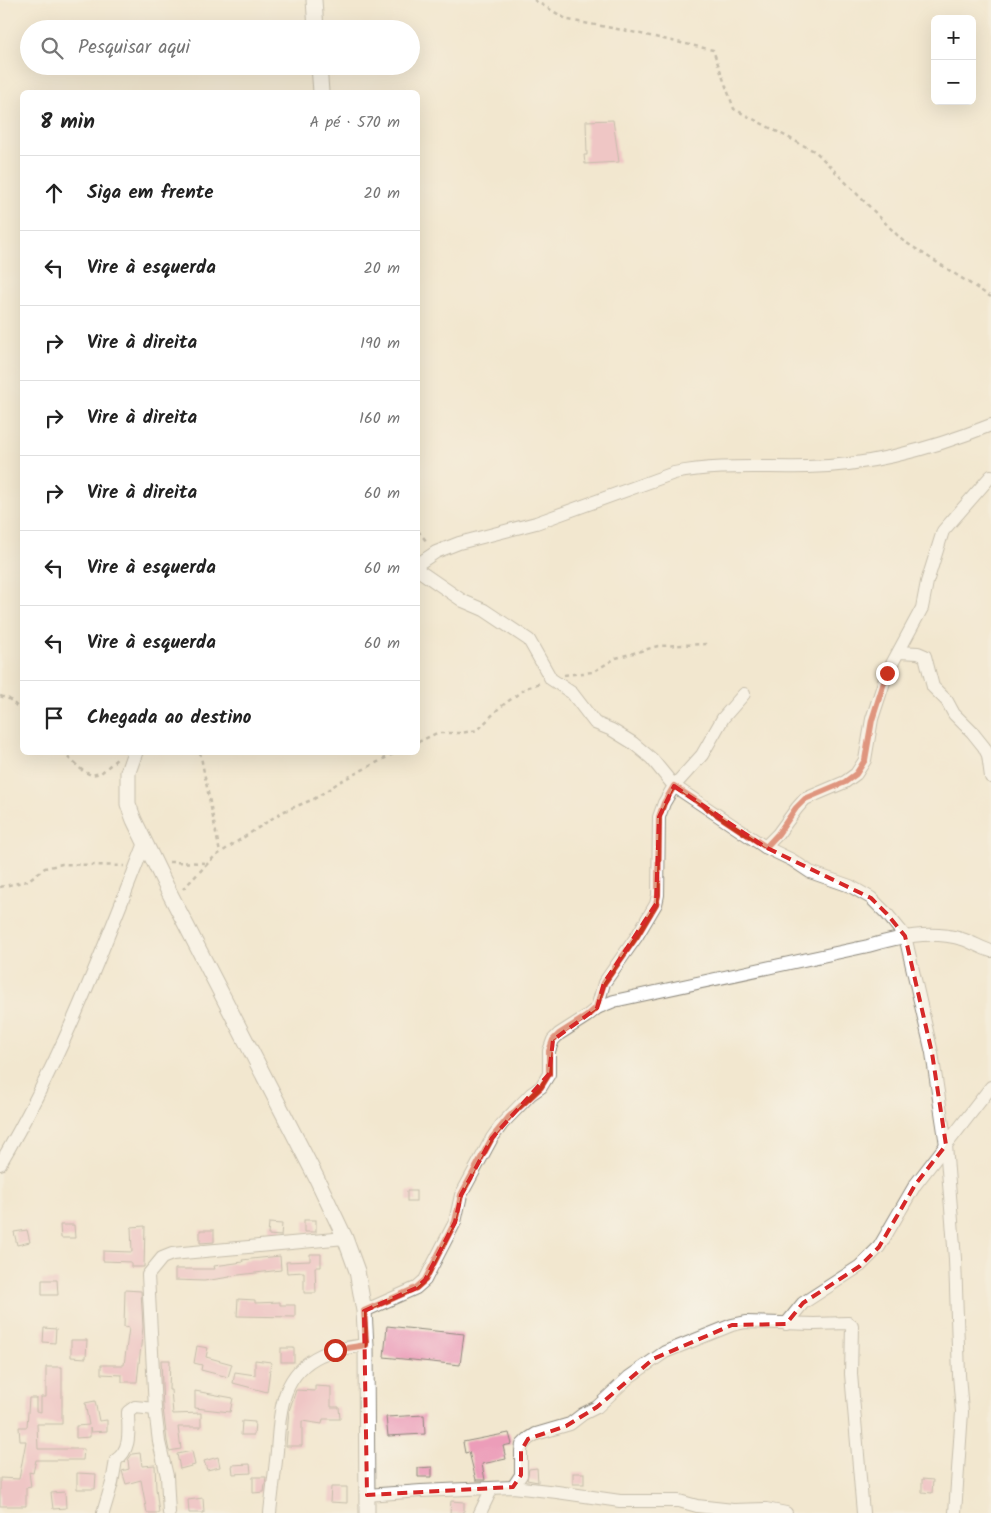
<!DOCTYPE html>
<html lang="pt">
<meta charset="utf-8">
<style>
body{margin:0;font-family:Kalam,sans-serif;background:#f2f2f2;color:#222}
.controls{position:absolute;right:15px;top:15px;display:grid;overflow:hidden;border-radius:8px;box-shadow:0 5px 20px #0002}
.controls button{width:45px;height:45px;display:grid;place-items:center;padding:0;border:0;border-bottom:1px solid #e0e0e0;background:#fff;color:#222;font:25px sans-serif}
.stop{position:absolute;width:15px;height:15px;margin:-11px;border:4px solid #c8321e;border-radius:50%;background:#fff}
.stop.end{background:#c8321e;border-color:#fff;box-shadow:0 1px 5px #0008}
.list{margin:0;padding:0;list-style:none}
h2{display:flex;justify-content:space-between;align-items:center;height:65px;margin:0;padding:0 20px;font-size:21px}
h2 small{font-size:16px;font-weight:400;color:#767676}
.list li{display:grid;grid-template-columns:32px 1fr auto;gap:15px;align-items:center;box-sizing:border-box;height:75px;padding:0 20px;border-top:1px solid #e0e0e0}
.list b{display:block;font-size:19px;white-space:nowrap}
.list em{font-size:16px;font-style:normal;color:#767676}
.icon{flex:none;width:28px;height:28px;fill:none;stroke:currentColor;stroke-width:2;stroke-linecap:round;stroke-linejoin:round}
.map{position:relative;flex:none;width:991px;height:1513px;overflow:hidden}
.search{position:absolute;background:#fff;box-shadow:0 5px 20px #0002;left:20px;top:20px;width:400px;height:55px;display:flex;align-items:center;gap:12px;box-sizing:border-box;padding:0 18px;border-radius:28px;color:#767676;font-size:19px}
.panel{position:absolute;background:#fff;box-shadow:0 5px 20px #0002;left:20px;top:90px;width:400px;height:665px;border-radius:8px}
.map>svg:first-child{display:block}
.building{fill:#ec9db9}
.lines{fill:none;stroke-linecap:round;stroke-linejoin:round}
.minor-casing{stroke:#8e897d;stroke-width:14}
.major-casing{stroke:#8e897d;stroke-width:17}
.path{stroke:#8e897d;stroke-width:2.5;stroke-dasharray:4 4;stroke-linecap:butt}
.minor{stroke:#fff;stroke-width:12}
.major{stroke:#fff;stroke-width:15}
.route{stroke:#c8321e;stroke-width:6}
.marked{fill:none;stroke:#d62828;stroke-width:4;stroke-dasharray:10 6;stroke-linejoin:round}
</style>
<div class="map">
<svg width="991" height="1513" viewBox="0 0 991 1513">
<rect width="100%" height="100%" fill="#f7f3e8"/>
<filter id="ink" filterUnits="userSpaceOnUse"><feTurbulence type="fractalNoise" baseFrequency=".02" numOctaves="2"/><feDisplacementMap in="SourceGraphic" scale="10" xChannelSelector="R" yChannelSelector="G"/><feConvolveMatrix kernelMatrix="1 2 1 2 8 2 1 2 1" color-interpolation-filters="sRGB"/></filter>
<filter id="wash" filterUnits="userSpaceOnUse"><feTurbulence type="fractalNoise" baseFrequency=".0096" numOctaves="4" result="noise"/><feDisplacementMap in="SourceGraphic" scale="20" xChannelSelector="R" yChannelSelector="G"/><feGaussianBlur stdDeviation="1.12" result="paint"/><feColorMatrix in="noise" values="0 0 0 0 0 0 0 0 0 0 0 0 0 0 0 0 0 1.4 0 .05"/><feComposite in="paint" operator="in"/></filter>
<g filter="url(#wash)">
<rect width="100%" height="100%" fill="#f2e7cf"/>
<g id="blocks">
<!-- building -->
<g class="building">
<polygon points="613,120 619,162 585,164 584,155 587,155 586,121"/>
<rect x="407" y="1191" width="9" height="10"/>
<rect x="304" y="1220" width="12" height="12"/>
<polygon points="269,1223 282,1224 281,1236 268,1235"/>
<polygon points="60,1225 74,1225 75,1238 61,1238"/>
<polygon points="145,1226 144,1267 131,1267 131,1262 103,1261 103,1251 132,1252 131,1227"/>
<polygon points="27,1230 30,1242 17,1245 14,1232"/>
<polygon points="200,1230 214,1230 214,1242 200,1243"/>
<polygon points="310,1254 321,1254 321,1267 315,1267 316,1293 304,1293 304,1272 287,1273 286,1262 310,1261"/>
<polygon points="280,1256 281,1270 230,1276 230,1277 204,1281 175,1280 175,1269 215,1269 214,1266 243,1262 242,1260"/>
<polygon points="42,1280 57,1280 58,1295 42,1295"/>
<polygon points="125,1290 141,1291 143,1327 137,1382 122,1382 122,1375 101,1374 101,1365 124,1365 129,1328 124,1327"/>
<polygon points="238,1299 255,1300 255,1303 280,1302 280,1305 295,1305 295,1317 237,1316"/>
<polygon points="387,1326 464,1334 460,1365 384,1357"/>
<polygon points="44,1328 56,1329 55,1343 43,1342"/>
<polygon points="71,1340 87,1340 86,1358 71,1357"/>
<polygon points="197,1346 208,1348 206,1357 232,1364 228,1377 201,1370 202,1365 194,1363"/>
<rect x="281" y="1348" width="13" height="14"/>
<polygon points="161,1360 170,1360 169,1390 171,1390 173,1414 201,1413 201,1427 178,1427 181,1449 169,1451 167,1441 163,1408"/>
<polygon points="255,1360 271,1362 267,1392 233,1383 235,1372 255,1375"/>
<polygon points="46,1367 62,1367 62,1424 37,1424 38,1449 84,1449 83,1460 36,1460 33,1473 29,1472 31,1487 26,1488 26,1506 0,1506 0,1478 19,1479 26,1441 20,1441 19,1427 27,1427 29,1398 36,1398 36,1411 41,1412 41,1397 46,1397"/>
<polygon points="315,1386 331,1387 331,1407 339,1407 340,1419 323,1419 322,1424 302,1421 302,1446 286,1446 289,1411 296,1390 315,1391"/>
<polygon points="195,1391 233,1398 230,1412 195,1408"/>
<polygon points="95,1401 99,1421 107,1420 107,1431 91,1432 90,1428 90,1437 76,1438 76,1426 89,1425 85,1403"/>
<polygon points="424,1415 425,1434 388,1436 386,1417"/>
<polygon points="242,1421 255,1422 254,1435 241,1435"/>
<polygon points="509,1433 512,1444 503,1446 506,1459 482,1464 485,1480 476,1480 469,1452 465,1453 463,1442"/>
<polygon points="192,1451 195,1465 180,1469 177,1454"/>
<polygon points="140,1453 142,1466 155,1465 156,1488 159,1513 147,1513 141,1480 126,1484 122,1471 129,1469 128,1460 132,1454"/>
<polygon points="218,1457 220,1467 207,1470 204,1461"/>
<polygon points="250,1464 251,1473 233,1474 232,1465"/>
<polygon points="432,1467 432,1477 418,1477 418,1468"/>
<polygon points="537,1468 538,1482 527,1480 529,1469"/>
<polygon points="77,1473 96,1474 95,1489 77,1489"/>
<rect x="573" y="1473" width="11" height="11"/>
<polygon points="253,1477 266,1477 264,1492 253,1493"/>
<polygon points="922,1479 933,1480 932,1493 922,1492"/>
<polygon points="331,1487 347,1487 347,1503 330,1502"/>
<polygon points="65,1492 66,1508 53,1509 51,1493"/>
<polygon points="203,1498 204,1513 189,1513 188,1500"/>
<polygon points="451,1501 464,1502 464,1513 450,1513"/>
</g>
</g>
</g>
<g filter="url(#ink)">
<use href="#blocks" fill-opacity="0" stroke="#8e897d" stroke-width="1"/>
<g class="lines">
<!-- minor casing -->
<g class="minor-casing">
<g id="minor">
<path d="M418,564L436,552L459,543L536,523L674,473C718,464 762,468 807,467C869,466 934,448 991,425"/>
<polyline points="418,570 463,601 484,610 529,640 551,679 572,693 595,723 612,730 633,743 652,759 674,786 765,847 792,860 810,872 850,886 871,898 887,914 905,936 932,1053 946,1145 955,1259 959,1375 962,1412 955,1513"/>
<polyline points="899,652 918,653 925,656 933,687 947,701 954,714 972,732 984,747 988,755 991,777"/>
<polyline points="765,847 778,834 797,808 805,799 845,782 856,774 865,760 872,719 887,673 922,608 927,582 943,531 991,476"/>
<path d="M597,1008L614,1001L868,946C898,937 930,930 962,939C972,942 981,948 991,951"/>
<path d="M0,1164C60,1063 102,952 145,843"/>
<polyline points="364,1311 416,1288 425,1280 455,1222 461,1195 492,1138 502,1124 531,1094 541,1087 549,1074 549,1051 553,1040 559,1034 587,1016 597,1008 604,983 637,936 656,904 658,895 659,817 664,803 674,786 702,755 723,718 744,694"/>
<polyline points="786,1324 803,1303 860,1266 879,1247 915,1185 991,1087"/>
<polyline points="513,1487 521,1475 521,1451 522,1445 528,1439 536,1434 570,1424 583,1414 597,1407 629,1377 665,1352 732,1325 746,1322 814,1324 848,1323 852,1326 851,1374 863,1513"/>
<polyline points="367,1495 421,1491 513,1487 557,1492 620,1501 679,1501 697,1506 733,1510 766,1509 786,1513"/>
<path d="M103,1513L112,1483L116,1460C132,1449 128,1430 128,1412L135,1407L155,1409"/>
<polyline points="169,1513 167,1476 159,1442 155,1409 148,1275 162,1258 172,1254 345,1238"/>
<path d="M270,1513C272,1492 275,1472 277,1451C280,1413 280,1374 321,1355C335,1349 350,1347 366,1345"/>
<polyline points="480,1513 492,1488"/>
</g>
</g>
<!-- major casing -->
<g class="major-casing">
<g id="major">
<polyline points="314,0 316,29"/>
<polyline points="319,66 321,92"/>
<polyline points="135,752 128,772 128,804 134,820 167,888 317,1179 345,1238 357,1271 364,1311 366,1345 367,1513"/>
</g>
</g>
<!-- path -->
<g class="path">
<polyline points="534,0 568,20 623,30 713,50 734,109 816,152 902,240 991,297"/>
<polyline points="418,531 428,543"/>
<polyline points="564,675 593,672 616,658 658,646 707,644"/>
<polyline points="0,696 9,699 22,711"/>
<polyline points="418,742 437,733 461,733 478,730 499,708 526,688 540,683"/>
<polyline points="62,752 83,771 91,775 101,773 118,758"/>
<polyline points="200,752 220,853"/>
<polyline points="169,862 208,863"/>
<polyline points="0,887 27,881 45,868 62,864 124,866"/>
<polyline points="183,889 214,857 282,812 314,799 341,781 397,752"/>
</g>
<!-- minor -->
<use href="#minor" class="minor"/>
<!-- major -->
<use href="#major" class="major"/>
</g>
</g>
<g class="lines" filter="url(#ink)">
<!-- route -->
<polyline class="route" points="335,1350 366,1345 364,1311 416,1288 425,1280 455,1222 461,1195 492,1138 509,1117 541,1087 549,1074 549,1051 553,1040 559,1034 587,1016 596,1008 604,983 637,936 656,904 658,895 659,817 664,803 674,786 766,847 778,834 796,808 805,799 845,782 856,774 865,760 872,720 887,673"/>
</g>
<!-- marked area -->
<path d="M0 0H991V1513H0ZM674,786L765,847L871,898L887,914L905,936L932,1053L946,1145L915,1185L879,1247L860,1266L803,1303L786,1324L732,1325L653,1359L597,1407L566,1426L528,1439L521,1451V1475L513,1487L367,1495L364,1311L416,1288L425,1280L455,1222L461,1195L492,1138L549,1074L553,1040L597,1008L604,983L656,904L659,817Z" fill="#f2e7cf" fill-opacity=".55" fill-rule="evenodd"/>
<path class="marked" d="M674,786L765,847L871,898L887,914L905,936L932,1053L946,1145L915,1185L879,1247L860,1266L803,1303L786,1324L732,1325L653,1359L597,1407L566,1426L528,1439L521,1451V1475L513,1487L367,1495L364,1311L416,1288L425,1280L455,1222L461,1195L492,1138L549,1074L553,1040L597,1008L604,983L656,904L659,817Z"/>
</svg>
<div class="controls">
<button>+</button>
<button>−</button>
</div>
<div class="stop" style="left:335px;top:1350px"></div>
<div class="stop end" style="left:887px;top:673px"></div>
<div class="search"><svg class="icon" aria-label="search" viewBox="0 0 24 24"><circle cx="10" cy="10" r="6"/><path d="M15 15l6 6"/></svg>Pesquisar aqui</div>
<section class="panel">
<h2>8 min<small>A pé · 570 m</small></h2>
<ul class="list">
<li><svg class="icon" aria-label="ahead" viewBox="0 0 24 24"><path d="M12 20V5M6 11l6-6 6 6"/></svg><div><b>Siga em frente</b></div><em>20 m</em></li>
<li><svg class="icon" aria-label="left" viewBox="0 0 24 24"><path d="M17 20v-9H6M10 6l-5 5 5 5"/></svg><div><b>Vire à esquerda</b></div><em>20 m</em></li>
<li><svg class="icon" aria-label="right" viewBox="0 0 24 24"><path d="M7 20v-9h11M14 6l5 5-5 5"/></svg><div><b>Vire à direita</b></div><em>190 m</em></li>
<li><svg class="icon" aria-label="right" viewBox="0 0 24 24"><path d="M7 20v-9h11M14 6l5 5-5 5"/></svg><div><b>Vire à direita</b></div><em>160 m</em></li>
<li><svg class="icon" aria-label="right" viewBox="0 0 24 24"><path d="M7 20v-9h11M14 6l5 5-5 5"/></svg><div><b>Vire à direita</b></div><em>60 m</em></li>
<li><svg class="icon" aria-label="left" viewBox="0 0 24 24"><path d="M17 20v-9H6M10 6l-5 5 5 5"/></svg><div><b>Vire à esquerda</b></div><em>60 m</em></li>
<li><svg class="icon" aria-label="left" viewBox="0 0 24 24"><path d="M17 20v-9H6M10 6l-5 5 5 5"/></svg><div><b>Vire à esquerda</b></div><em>60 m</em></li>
<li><svg class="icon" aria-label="arrive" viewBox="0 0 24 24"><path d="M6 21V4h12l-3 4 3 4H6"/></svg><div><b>Chegada ao destino</b></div></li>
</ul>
</section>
</div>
